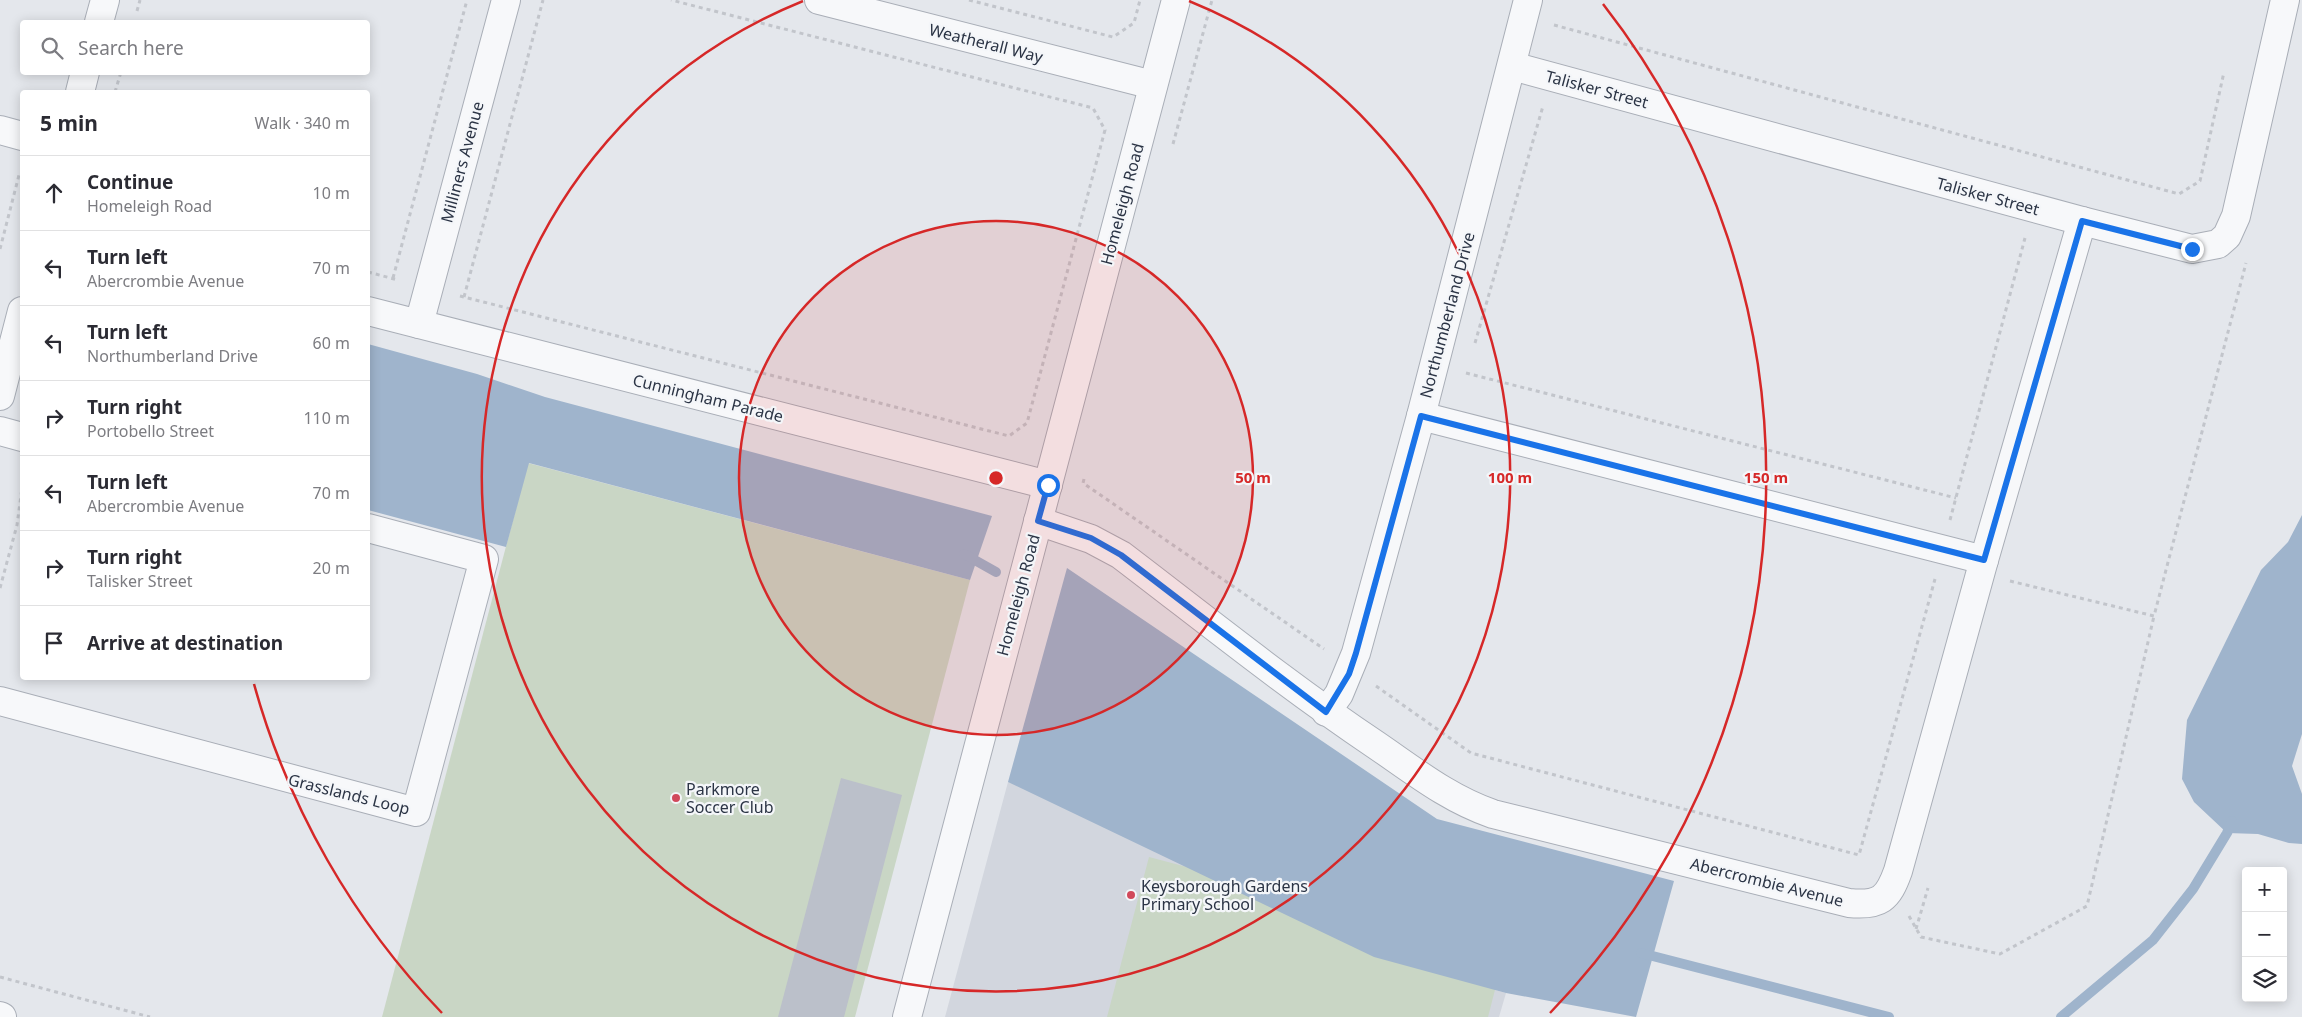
<!DOCTYPE html>
<meta charset="utf-8">
<style>
body{margin:0;font-family:"Noto Sans",sans-serif;background:#f7f7f7;color:#2b2b33}
.controls{position:absolute;right:15px;bottom:15px;display:grid;overflow:hidden;border-radius:5px;box-shadow:0 2px 12px #0003}
.controls button{width:45px;height:45px;display:grid;place-items:center;padding:0;border:0;border-bottom:1px solid #e1e1e2;background:#fff;color:#2b2b33;font:25px sans-serif}
.stop{position:absolute;width:15px;height:15px;margin:-11px;border:4px solid #1a73e8;border-radius:50%;background:#fff}
.stop.end{background:#1a73e8;border-color:#fff;box-shadow:0 1px 5px #0008}
.list{margin:0;padding:0;list-style:none}
h2{display:flex;justify-content:space-between;align-items:center;height:65px;margin:0;padding:0 20px;font-size:21px}
h2 small{font-size:16px;font-weight:400;color:#7c7c81}
.list li{display:grid;grid-template-columns:32px 1fr auto;gap:15px;align-items:center;box-sizing:border-box;height:75px;padding:0 20px;border-top:1px solid #e1e1e2}
.list b{display:block;font-size:19px;white-space:nowrap}
.list p{margin:0;font-size:16px;white-space:nowrap;color:#7c7c81}
.list em{font-size:16px;font-style:normal;color:#7c7c81}
.icon{flex:none;width:28px;height:28px;fill:none;stroke:currentColor;stroke-width:2;stroke-linecap:round;stroke-linejoin:round}
.map{position:relative;flex:none;width:2302px;height:1017px;overflow:hidden}
.search{position:absolute;background:#fff;box-shadow:0 2px 12px #0003;left:20px;top:20px;width:350px;height:55px;display:flex;align-items:center;gap:12px;box-sizing:border-box;padding:0 18px;border-radius:5px;color:#7c7c81;font-size:19px}
.panel{position:absolute;background:#fff;box-shadow:0 2px 12px #0003;left:20px;top:90px;width:350px;height:590px;border-radius:5px}
.map>svg:first-child{display:block}
.built{fill:#d2d6de}
.green{fill:#c9d6c5}
.water{fill:#9fb4cc}
.lines{fill:none;stroke-linecap:round;stroke-linejoin:round}
.stream{stroke:#9fb4cc;stroke-width:10}
.building{fill:#bbc0ca}
.minor-casing{stroke:#a9aeb7;stroke-width:30}
.path{stroke:#c2c5cb;stroke-width:3;stroke-dasharray:4 4;stroke-linecap:butt}
.minor{stroke:#f7f8fa;stroke-width:28}
.route{stroke:#1a73e8;stroke-width:6}
.ring{fill:none;stroke:#d62828;stroke-width:2.5}
.poi-dot{fill:#d1495b;stroke:#f4f6f9;stroke-width:2}
.labels{text-anchor:middle;dominant-baseline:central;stroke-width:4.5;stroke-linejoin:round;paint-order:stroke}
.street-label{font-size:16px;fill:#2b3445;stroke:#f4f6f9}
.poi-label{font-size:16px;fill:#2b3445;stroke:#f4f6f9;text-anchor:start}
.centre{fill:#d62828;stroke:#f4f6f9;stroke-width:2.5}
.ring-label{font-size:15px;text-anchor:middle;font-weight:bold;fill:#d62828;stroke:#f4f6f9;stroke-width:4.5;stroke-linejoin:round;paint-order:stroke}
</style>
<div class="map">
<svg width="2302" height="1017" viewBox="0 0 2302 1017">
<rect width="100%" height="100%" fill="#e4e7ec"/>
<!-- built -->
<polygon class="built" points="1008,782 1195,833 1374,957 1506,993 1499,1017 945,1017"/>
<!-- green -->
<g class="green">
<polygon points="528,463 970,580 855,1017 382,1017"/>
<polygon points="1149,857 1505,951 1488,1017 1107,1017"/>
</g>
<!-- water -->
<g class="water">
<polygon points="368,344 477,374 545,397 992,516 970,580 529,463 506,547 368,510"/>
<polygon points="2302,515 2302,734 2292,766 2302,794 2302,844 2289,843 2258,834 2227,833 2194,802 2182,779 2187,720 2261,570 2288,542"/>
<polygon points="1067,568 1437,819 1674,881 1636,1017 1506,993 1374,957 1008,782"/>
</g>
<g class="lines">
<!-- stream -->
<g class="stream">
<polyline points="964,554 996,572"/>
<polyline points="1641,953 1889,1017"/>
<polyline points="2061,1017 2153,940 2193,889 2227,833 2232,821"/>
</g>
</g>
<!-- building -->
<polygon class="building" points="841,778 902,795 844,1017 778,1017"/>
<g class="lines">
<!-- minor casing -->
<g class="minor-casing">
<g id="minor">
<polyline points="819,0 1153,85"/>
<polyline points="99,22 105,0"/>
<polyline points="1512,66 2082,221 2192,249 2218,244 2227,236 2236,216 2285,0"/>
<polyline points="80,92 85,72"/>
<polyline points="0,130 22,136"/>
<polyline points="368,311 1048,485"/>
<polyline points="419,324 506,0"/>
<polyline points="0,396 22,311"/>
<polyline points="1421,416 1984,560"/>
<polyline points="0,431 22,437"/>
<path d="M1038,521L1091,539L1121,555C1205,619 1288,686 1376,745C1414,771 1449,799 1493,814L1849,903C1880,906 1888,899 1898,871L1984,560L2082,221"/>
<polyline points="0,701 416,812 484,559 368,528"/>
<polyline points="1326,712 1339,694 1356,653 1421,416 1528,0"/>
<polyline points="0,1016 2,1017"/>
<polyline points="907,1017 1176,0"/>
</g>
</g>
<!-- path -->
<g class="path">
<polyline points="969,0 1113,37 1134,23 1140,0"/>
<polyline points="137,11 140,0"/>
<polyline points="1554,25 2179,194 2200,181 2224,72"/>
<polyline points="115,92 121,72"/>
<polyline points="1173,144 1212,0"/>
<polyline points="0,249 19,175"/>
<polyline points="368,272 398,280"/>
<polyline points="393,278 467,0"/>
<polyline points="460,296 1009,436 1027,423 1105,130 1093,108 671,0"/>
<polyline points="464,297 543,0"/>
<polyline points="1475,343 1543,106"/>
<polyline points="1466,373 1956,498"/>
<polyline points="1084,479 1083,483 1324,649"/>
<polyline points="1950,520 2025,238"/>
<polyline points="2010,581 2154,616 2246,263"/>
<polyline points="0,588 17,525 22,488"/>
<polyline points="1376,686 1471,753 1859,855 1935,579"/>
<polyline points="1909,916 1921,937 2000,954 2087,906 2154,616"/>
<polyline points="1916,929 1928,888"/>
<polyline points="0,977 150,1017"/>
</g>
<!-- minor -->
<use href="#minor" class="minor"/>
</g>
<g class="lines">
<!-- route -->
<polyline class="route" points="1048,485 1038,521 1091,538 1121,555 1326,712 1349,674 1356,653 1421,416 1984,560 2082,221 2192,249"/>
</g>
<!-- distance rings -->
<circle cx="996" cy="478" r="257" fill="#d62828" fill-opacity=".12"/>
<g class="ring">
<circle cx="996" cy="478" r="257"/>
<path d="M1189 1A514 514 0 1 1 803 1"/>
<path d="M442 1013A770 770 0 0 1 254 684M1603 4A770 770 0 0 1 1550 1013"/>
</g>
<!-- markers -->
<g class="poi-dot">
<circle cx="676" cy="798" r="5"/>
<circle cx="1131" cy="895" r="5"/>
</g>
<g class="labels">
<!-- street labels -->
<g class="street-label">
<text transform="translate(986 43) rotate(14)">Weatherall Way</text>
<text transform="translate(1597 89) rotate(15)">Talisker Street</text>
<text transform="translate(462 162) rotate(-75)">Milliners Avenue</text>
<text transform="translate(1988 196) rotate(15)">Talisker Street</text>
<text transform="translate(1122 204) rotate(-75)">Homeleigh Road</text>
<text transform="translate(1447 315) rotate(-75)">Northumberland Drive</text>
<text transform="translate(708 398) rotate(14)">Cunningham Parade</text>
<text transform="translate(1018 595) rotate(-75)">Homeleigh Road</text>
<text transform="translate(349 794) rotate(14)">Grasslands Loop</text>
<text transform="translate(1767 882) rotate(14)">Abercrombie Avenue</text>
</g>
<!-- poi labels -->
<g class="poi-label">
<text x="686" y="789">Parkmore<tspan x="686" dy="18">Soccer Club</tspan></text>
<text x="1141" y="886">Keysborough Gardens<tspan x="1141" dy="18">Primary School</tspan></text>
</g>
</g>
<circle cx="996" cy="478" r="8" class="centre"/>
<g class="ring-label">
<text x="1253" y="483">50 m</text>
<text x="1510" y="483">100 m</text>
<text x="1766" y="483">150 m</text>
</g>
</svg>
<div class="controls">
<button>+</button>
<button>−</button>
<button><svg class="icon" aria-label="layers" viewBox="0 0 24 24"><path d="M12 4l9 5-9 5-9-5zM3 14l9 5 9-5"/></svg></button>
</div>
<div class="stop" style="left:1048px;top:485px"></div>
<div class="stop end" style="left:2192px;top:249px"></div>
<div class="search"><svg class="icon" aria-label="search" viewBox="0 0 24 24"><circle cx="10" cy="10" r="6"/><path d="M15 15l6 6"/></svg>Search here</div>
<section class="panel">
<h2>5 min<small>Walk · 340 m</small></h2>
<ul class="list">
<li><svg class="icon" aria-label="ahead" viewBox="0 0 24 24"><path d="M12 20V5M6 11l6-6 6 6"/></svg><div><b>Continue</b><p>Homeleigh Road</p></div><em>10 m</em></li>
<li><svg class="icon" aria-label="left" viewBox="0 0 24 24"><path d="M17 20v-9H6M10 6l-5 5 5 5"/></svg><div><b>Turn left</b><p>Abercrombie Avenue</p></div><em>70 m</em></li>
<li><svg class="icon" aria-label="left" viewBox="0 0 24 24"><path d="M17 20v-9H6M10 6l-5 5 5 5"/></svg><div><b>Turn left</b><p>Northumberland Drive</p></div><em>60 m</em></li>
<li><svg class="icon" aria-label="right" viewBox="0 0 24 24"><path d="M7 20v-9h11M14 6l5 5-5 5"/></svg><div><b>Turn right</b><p>Portobello Street</p></div><em>110 m</em></li>
<li><svg class="icon" aria-label="left" viewBox="0 0 24 24"><path d="M17 20v-9H6M10 6l-5 5 5 5"/></svg><div><b>Turn left</b><p>Abercrombie Avenue</p></div><em>70 m</em></li>
<li><svg class="icon" aria-label="right" viewBox="0 0 24 24"><path d="M7 20v-9h11M14 6l5 5-5 5"/></svg><div><b>Turn right</b><p>Talisker Street</p></div><em>20 m</em></li>
<li><svg class="icon" aria-label="arrive" viewBox="0 0 24 24"><path d="M6 21V4h12l-3 4 3 4H6"/></svg><div><b>Arrive at destination</b></div></li>
</ul>
</section>
</div>
